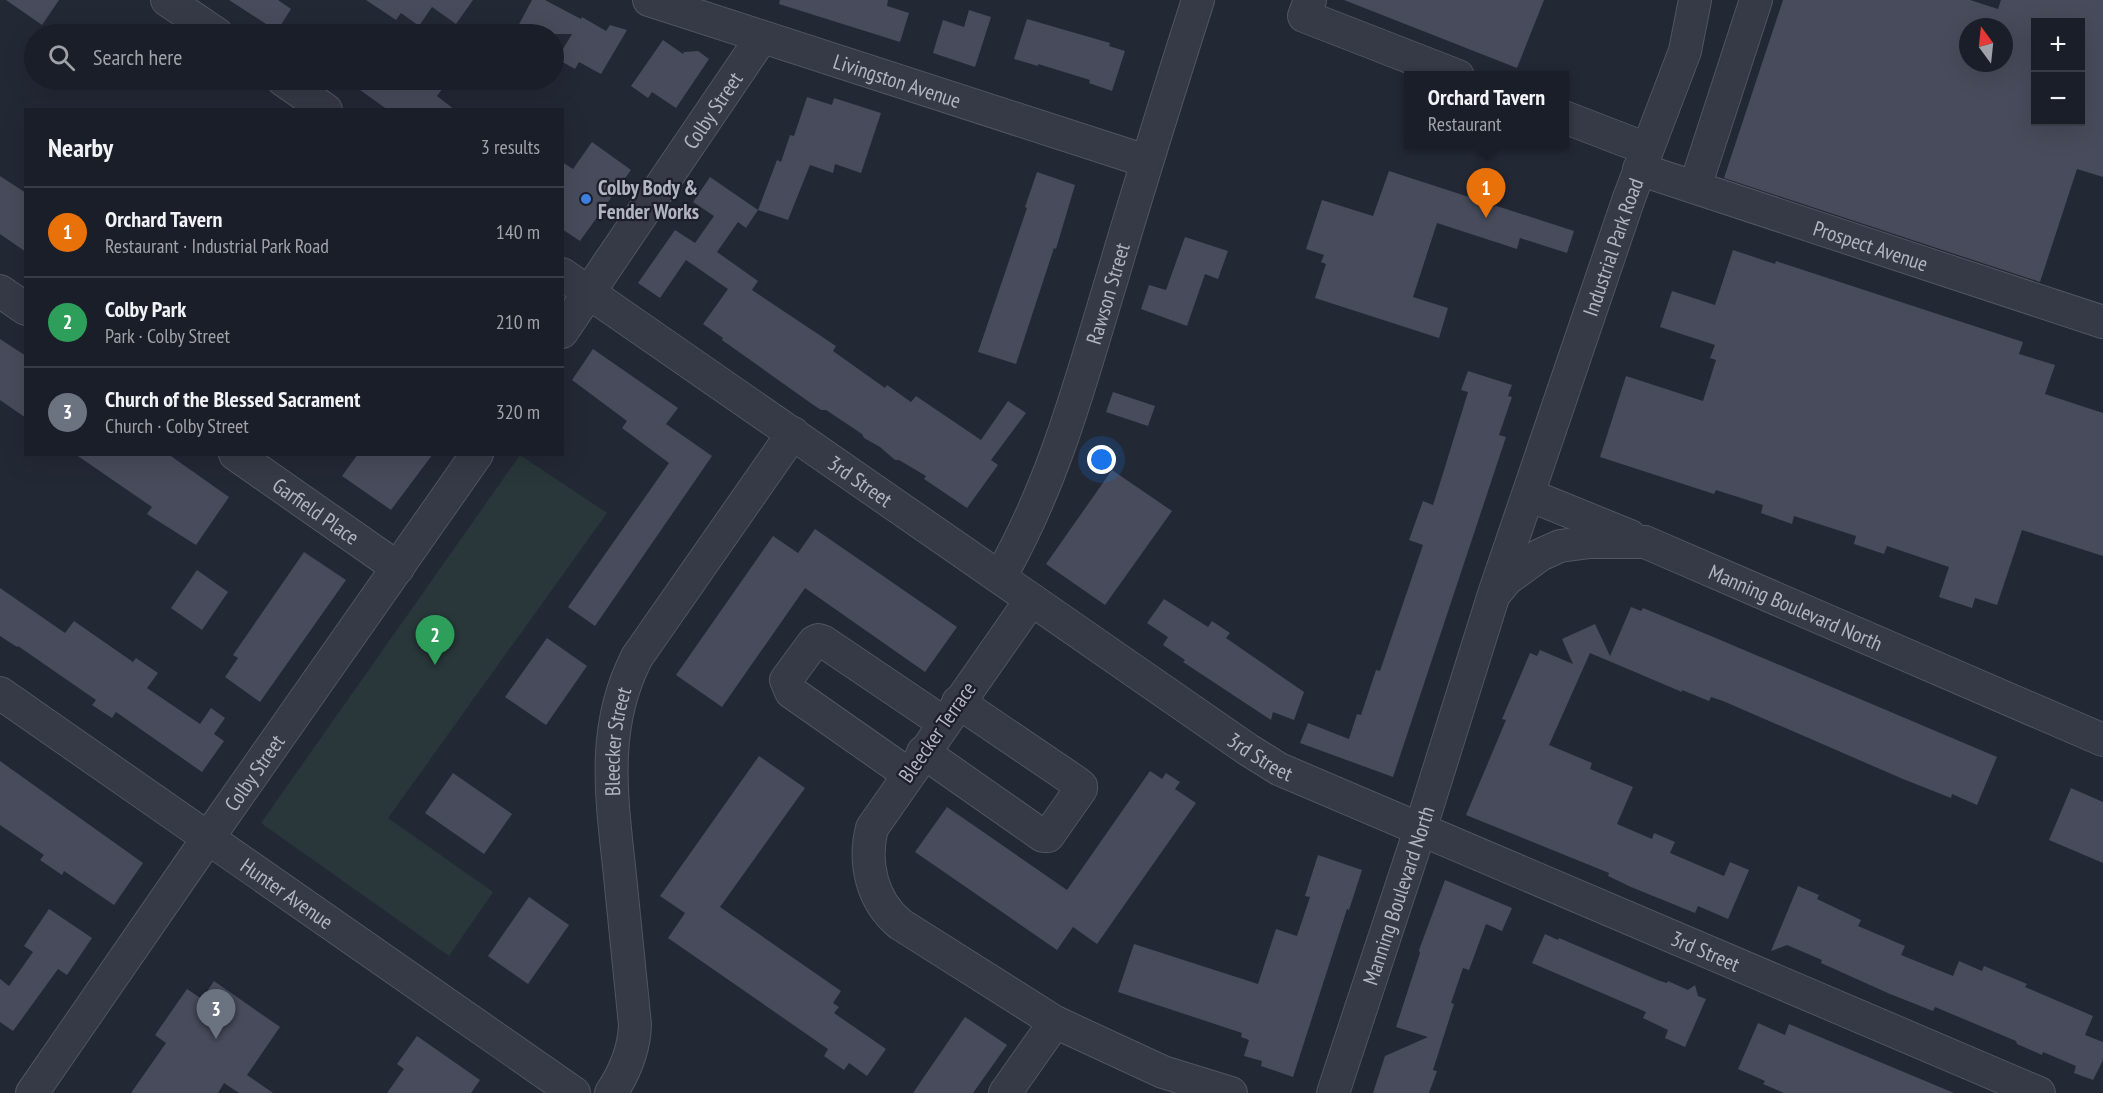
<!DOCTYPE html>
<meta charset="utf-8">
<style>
body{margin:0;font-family:"PT Sans Narrow",sans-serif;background:#272b34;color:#f1f3f6}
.controls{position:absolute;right:18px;top:18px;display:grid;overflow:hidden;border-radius:0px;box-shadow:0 6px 24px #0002}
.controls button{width:54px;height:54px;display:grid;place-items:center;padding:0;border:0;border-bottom:2px solid #383c45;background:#1a1e28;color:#f1f3f6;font:30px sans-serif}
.compass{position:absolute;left:1959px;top:18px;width:54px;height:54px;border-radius:50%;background:#1a1e28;box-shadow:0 6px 24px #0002;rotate:345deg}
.you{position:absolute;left:1102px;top:460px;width:21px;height:21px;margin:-15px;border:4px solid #fff;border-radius:50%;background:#1a73e8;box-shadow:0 0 0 9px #1a73e833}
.badge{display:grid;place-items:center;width:39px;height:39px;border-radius:50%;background:#d93025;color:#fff;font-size:20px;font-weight:700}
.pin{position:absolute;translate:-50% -50px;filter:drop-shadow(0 2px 3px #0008)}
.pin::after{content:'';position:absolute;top:32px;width:21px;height:18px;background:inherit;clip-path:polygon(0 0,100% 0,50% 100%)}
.popup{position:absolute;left:1404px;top:71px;width:165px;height:78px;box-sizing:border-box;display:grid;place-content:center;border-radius:0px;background:#1a1e28;filter:drop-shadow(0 2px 4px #0005);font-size:20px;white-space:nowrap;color:#9fa2a8}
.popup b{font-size:22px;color:#f1f3f6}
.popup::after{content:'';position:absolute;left:50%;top:100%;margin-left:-12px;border:12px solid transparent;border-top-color:#1a1e28}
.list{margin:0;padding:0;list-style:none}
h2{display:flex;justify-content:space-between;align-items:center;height:78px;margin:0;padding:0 24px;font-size:26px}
h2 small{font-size:20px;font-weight:400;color:#9fa2a8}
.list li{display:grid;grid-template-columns:39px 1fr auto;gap:18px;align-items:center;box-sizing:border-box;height:90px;padding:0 24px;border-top:2px solid #383c45}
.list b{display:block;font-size:22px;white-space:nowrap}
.list p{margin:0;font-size:20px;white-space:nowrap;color:#9fa2a8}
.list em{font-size:20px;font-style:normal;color:#9fa2a8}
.icon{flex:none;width:33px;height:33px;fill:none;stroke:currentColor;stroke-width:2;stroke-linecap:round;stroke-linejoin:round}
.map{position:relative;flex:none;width:2103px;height:1093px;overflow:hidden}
.search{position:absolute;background:#1a1e28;box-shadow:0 6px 24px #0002;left:24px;top:24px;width:540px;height:66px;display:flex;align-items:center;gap:15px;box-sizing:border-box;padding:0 21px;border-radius:33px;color:#9fa2a8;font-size:22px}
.panel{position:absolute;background:#1a1e28;box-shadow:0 6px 24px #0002;left:24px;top:108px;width:540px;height:348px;border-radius:0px}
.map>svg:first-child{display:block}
.green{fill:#29373a}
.building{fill:#474b5b;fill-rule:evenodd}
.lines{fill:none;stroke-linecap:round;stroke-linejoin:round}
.minor-casing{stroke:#515560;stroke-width:34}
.minor{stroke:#363a46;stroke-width:32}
.shop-dot{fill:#3f7fe0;stroke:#1c1f2a;stroke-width:2}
.labels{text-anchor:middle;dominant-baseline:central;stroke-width:4.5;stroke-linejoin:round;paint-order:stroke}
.street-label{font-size:21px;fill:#b1b5c2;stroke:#1c1f2a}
.poi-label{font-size:21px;font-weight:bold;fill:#b1b5c2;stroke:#1c1f2a;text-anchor:start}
</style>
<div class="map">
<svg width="2103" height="1093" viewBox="0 0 2103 1093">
<rect width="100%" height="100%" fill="#232835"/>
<!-- green -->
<polygon class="green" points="520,455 607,513 388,818 493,892 449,956 261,823"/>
<!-- building -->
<g class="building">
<polygon points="6,0 59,0 42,25"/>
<polygon points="229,0 278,0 291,9 277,31"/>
<polygon points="366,0 473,0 456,24 432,7 419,26 401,13 396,20"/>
<polygon points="532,0 545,0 581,19 582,17 606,31 610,25 627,30 601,74 579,62 575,69 557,59 572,34 516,34 519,29 517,28"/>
<polygon points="780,0 888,0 887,6 909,13 900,42 779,4"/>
<polygon points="1344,0 1544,0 1517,68"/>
<path d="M1783,0H1970L1998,9L2001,0H2103V177L2077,169L2040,282L1724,178ZM2036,22H2080V122H2036ZM1968,27H2004V63H1968Z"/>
<polygon points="969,10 991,17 975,67 933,53 943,20 964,27"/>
<polygon points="1027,19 1110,43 1109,46 1125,51 1112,91 1089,83 1090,80 1038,64 1038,66 1014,59"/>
<polygon points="663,40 683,54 684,52 698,51 709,59 676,108 652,92 648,98 631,86"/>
<polygon points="346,80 449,80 437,96 455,110 388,110"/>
<polygon points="807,97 832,105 834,98 881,113 861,173 835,164 833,173 810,165 788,220 758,210 746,228 738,222 717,252 758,281 752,290 836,346 833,351 885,388 887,385 911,402 916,396 981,440 1008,401 1026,413 991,460 998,465 967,508 924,479 926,476 899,460 895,460 880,447 864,438 862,434 826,410 821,410 812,404 722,340 723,338 703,324 728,289 686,260 660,298 638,283 675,230 695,243 714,216 693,202 710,177 758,210 777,160 781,162 790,135 794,136"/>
<polygon points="592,142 631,170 580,241 562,229 562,162 573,169"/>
<polygon points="1389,171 1574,231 1567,253 1520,238 1517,249 1437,223 1413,297 1448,308 1439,338 1315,298 1326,264 1321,262 1324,255 1306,249 1322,200 1373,216"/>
<polygon points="1037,172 1075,185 1056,249 1054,248 1016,364 978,352 1027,208 1025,207"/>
<polygon points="0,176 26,193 26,252 0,234"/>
<polygon points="1185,237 1228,251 1218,279 1205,274 1187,326 1141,309 1149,285 1166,290"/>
<polygon points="1733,250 1775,264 1776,261 2023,342 2019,354 2055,365 2045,394 2103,413 2103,556 2022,530 1997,605 1975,598 1972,608 1939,597 1949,567 1887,546 1884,554 1854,544 1856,536 1794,516 1792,524 1761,513 1763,505 1716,490 1714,494 1600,457 1626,376 1703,401 1716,360 1710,358 1715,345 1660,327 1672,291 1715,305"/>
<polygon points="0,339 26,356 26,418 0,400"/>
<polygon points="593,349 678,408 666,424 712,456 595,626 568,607 669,463 622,428 627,421 572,380"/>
<polygon points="1468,371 1512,385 1508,396 1512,397 1499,435 1506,437 1393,777 1300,743 1308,723 1349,739 1357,714 1361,715 1376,670 1380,671 1423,545 1409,540 1423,501 1433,505 1441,480 1468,392 1461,390"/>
<polygon points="1113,392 1155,406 1148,426 1106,412"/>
<polygon points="75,454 168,454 229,497 196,545 147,514 152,507"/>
<polygon points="358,454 433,454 391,510 342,476"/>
<polygon points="1112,470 1172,511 1105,605 1046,564"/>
<polygon points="815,529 957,627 925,672 805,588 722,707 676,675 773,536 798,553"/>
<polygon points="304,552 346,580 260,702 225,677 238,658 233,655"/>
<polygon points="197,570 228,592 202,630 171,608"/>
<polygon points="0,588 65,633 74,621 133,662 136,658 158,673 147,688 200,724 211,708 225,718 214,734 224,741 202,772 116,712 112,718 92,705 96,700 18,646 17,647 0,636"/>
<polygon points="1164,599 1208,627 1212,621 1230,633 1226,638 1304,692 1294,720 1273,712 1271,720 1183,662 1185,660 1163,645 1168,637 1147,623"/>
<polygon points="1631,607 1641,611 1643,608 1711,636 1997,757 1977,805 1952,794 1951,798 1903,779 1723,701 1711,697 1709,701 1682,690 1682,692 1590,653 1549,745 1592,763 1590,769 1633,787 1617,824 1652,839 1654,833 1675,842 1670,853 1724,876 1730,862 1749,870 1728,919 1698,906 1695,913 1631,887 1608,876 1609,873 1466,815 1506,720 1502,719 1530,653 1537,656 1540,650 1573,664 1562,639 1595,624 1610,656"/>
<polygon points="547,638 587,666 546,725 505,697"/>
<polygon points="759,756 805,788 720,907 841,991 833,1003 839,1007 834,1013 886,1049 867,1076 849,1063 844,1070 824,1056 828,1049 668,938 685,913 660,896"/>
<polygon points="0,761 143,863 114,905 64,871 62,875 40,860 44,855 0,825"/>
<polygon points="1150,771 1162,779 1166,773 1180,782 1175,789 1196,803 1097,944 1073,927 1057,950 915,852 947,807 1067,890"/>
<polygon points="453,773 512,814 484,854 425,813"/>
<polygon points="2071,788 2103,802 2103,863 2049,840"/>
<polygon points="1318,855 1362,870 1349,910 1347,909 1293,1077 1261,1066 1262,1061 1244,1056 1249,1040 1241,1037 1242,1033 1118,992 1134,944 1258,984 1276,929 1297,936 1310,897 1305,896"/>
<polygon points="1445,880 1512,908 1502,931 1486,924 1469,970 1463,968 1451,1003 1454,1004 1433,1070 1437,1071 1429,1093 1373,1093 1385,1056 1428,1037 1396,1027 1420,953 1419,950"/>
<polygon points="1798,886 1819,895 1817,899 1861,920 1858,926 1905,946 1901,955 1953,976 1959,961 1982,971 1984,966 2027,984 2025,987 2093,1016 2085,1035 2103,1042 2103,1060 2093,1080 2074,1073 2076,1066 2043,1052 2042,1055 2017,1044 2016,1041 1935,1007 1933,1011 1890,994 1821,963 1822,960 1787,945 1771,951"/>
<polygon points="529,897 569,925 528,984 488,956"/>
<polygon points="49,909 92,938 67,975 58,969 13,1031 0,1022 0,979 9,986 33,952 24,946"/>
<polygon points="1545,934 1558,940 1559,938 1660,981 1667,983 1668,981 1688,990 1695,985 1698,996 1706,999 1685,1047 1665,1038 1668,1030 1643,1018 1646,1012 1532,963"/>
<polygon points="214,981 280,1027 247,1075 273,1093 239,1093 224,1083 218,1093 131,1093 166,1043 155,1035 187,989 202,999"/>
<polygon points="965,1017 1007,1045 973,1093 913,1093"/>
<polygon points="1758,1023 1785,1035 1789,1024 1954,1093 1784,1093 1763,1084 1765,1081 1738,1069"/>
<polygon points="417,1036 480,1080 471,1093 387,1093 404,1069 397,1064"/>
</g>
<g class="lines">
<!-- minor casing -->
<g class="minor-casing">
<g id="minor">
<polyline points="167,0 217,34"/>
<path id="s1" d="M649,0L1146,161"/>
<polyline points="1310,0 1304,16 1458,76"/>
<polyline points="283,80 326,110"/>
<polyline points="1564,117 1647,149"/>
<path id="s2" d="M1639,169L2103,322"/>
<polyline points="1695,187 1756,0"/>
<path id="s3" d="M562,274L1247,749L1279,769L2039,1093"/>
<polyline points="0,291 26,309"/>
<path id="s4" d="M562,332L762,37"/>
<path id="s5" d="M235,454L398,568"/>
<polyline points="1529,495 1630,536"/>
<path id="s6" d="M1000,577C1055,481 1081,380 1113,275C1140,183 1169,91 1198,0"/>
<path id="s7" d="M1497,591L1507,579L1540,555L1560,546L1590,542H1645L2103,740"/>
<path d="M1031,600L872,828C863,863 872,901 900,924L1055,1022L1163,1072L1231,1093"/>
<path id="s8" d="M0,693L574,1093"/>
<polyline points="923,752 1043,836 1048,836 1081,789 1081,786 1076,782 958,702"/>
<polyline points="908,774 791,692 786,680 814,642 818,640 824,642 944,723"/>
<path id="s9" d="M32,1093L208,838L477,454"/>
<path id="s10" d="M611,1093C625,1072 634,1051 635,1025C630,975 625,926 620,876C612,799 600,729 637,657L793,433"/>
<polyline points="1005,1093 1055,1022"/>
<path id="s11" d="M1333,1093L1420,830L1494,594L1629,198L1685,51L1695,0"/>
</g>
</g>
<!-- minor -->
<use href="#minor" class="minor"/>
</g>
<!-- markers -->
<circle class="shop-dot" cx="586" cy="199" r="6"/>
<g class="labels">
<!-- street labels -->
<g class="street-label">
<text stroke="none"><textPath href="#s1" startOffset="261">Livingston Avenue</textPath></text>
<text stroke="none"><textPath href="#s4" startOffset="268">Colby Street</textPath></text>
<text stroke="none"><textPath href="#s2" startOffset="244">Prospect Avenue</textPath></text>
<text stroke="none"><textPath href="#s11" startOffset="891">Industrial Park Road</textPath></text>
<text stroke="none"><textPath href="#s6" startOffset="304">Rawson Street</textPath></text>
<text stroke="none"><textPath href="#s3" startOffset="363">3rd Street</textPath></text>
<text stroke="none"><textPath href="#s5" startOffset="99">Garfield Place</textPath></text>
<text stroke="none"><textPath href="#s7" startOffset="328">Manning Boulevard North</textPath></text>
<text transform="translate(937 732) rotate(-55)">Bleecker Terrace</text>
<text stroke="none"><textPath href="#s10" startOffset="358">Bleecker Street</textPath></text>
<text stroke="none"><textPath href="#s3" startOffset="849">3rd Street</textPath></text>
<text stroke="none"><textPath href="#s9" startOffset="390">Colby Street</textPath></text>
<text stroke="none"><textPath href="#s8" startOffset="350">Hunter Avenue</textPath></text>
<text stroke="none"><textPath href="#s11" startOffset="208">Manning Boulevard North</textPath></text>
<text stroke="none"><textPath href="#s3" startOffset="1335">3rd Street</textPath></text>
</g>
<!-- poi labels -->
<g class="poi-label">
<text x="598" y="187">Colby Body &amp;<tspan x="598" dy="24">Fender Works</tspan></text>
</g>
</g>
</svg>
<div class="controls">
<button>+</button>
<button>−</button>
</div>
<svg class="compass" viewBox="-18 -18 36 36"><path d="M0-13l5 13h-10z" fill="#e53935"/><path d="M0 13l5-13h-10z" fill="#9fa2a8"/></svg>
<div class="you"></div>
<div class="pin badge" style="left:1486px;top:218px;background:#e8710a">1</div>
<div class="popup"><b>Orchard Tavern</b>Restaurant</div>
<div class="pin badge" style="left:435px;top:665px;background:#2e9e5b">2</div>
<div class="pin badge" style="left:216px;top:1039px;background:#6b7280">3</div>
<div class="search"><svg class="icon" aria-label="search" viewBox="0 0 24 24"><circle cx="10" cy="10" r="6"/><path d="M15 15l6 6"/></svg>Search here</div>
<section class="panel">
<h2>Nearby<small>3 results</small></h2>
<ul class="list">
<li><span class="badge" style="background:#e8710a">1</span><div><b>Orchard Tavern</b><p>Restaurant · Industrial Park Road</p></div><em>140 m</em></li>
<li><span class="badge" style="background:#2e9e5b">2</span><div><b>Colby Park</b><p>Park · Colby Street</p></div><em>210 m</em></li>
<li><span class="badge" style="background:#6b7280">3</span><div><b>Church of the Blessed Sacrament</b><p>Church · Colby Street</p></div><em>320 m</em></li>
</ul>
</section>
</div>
